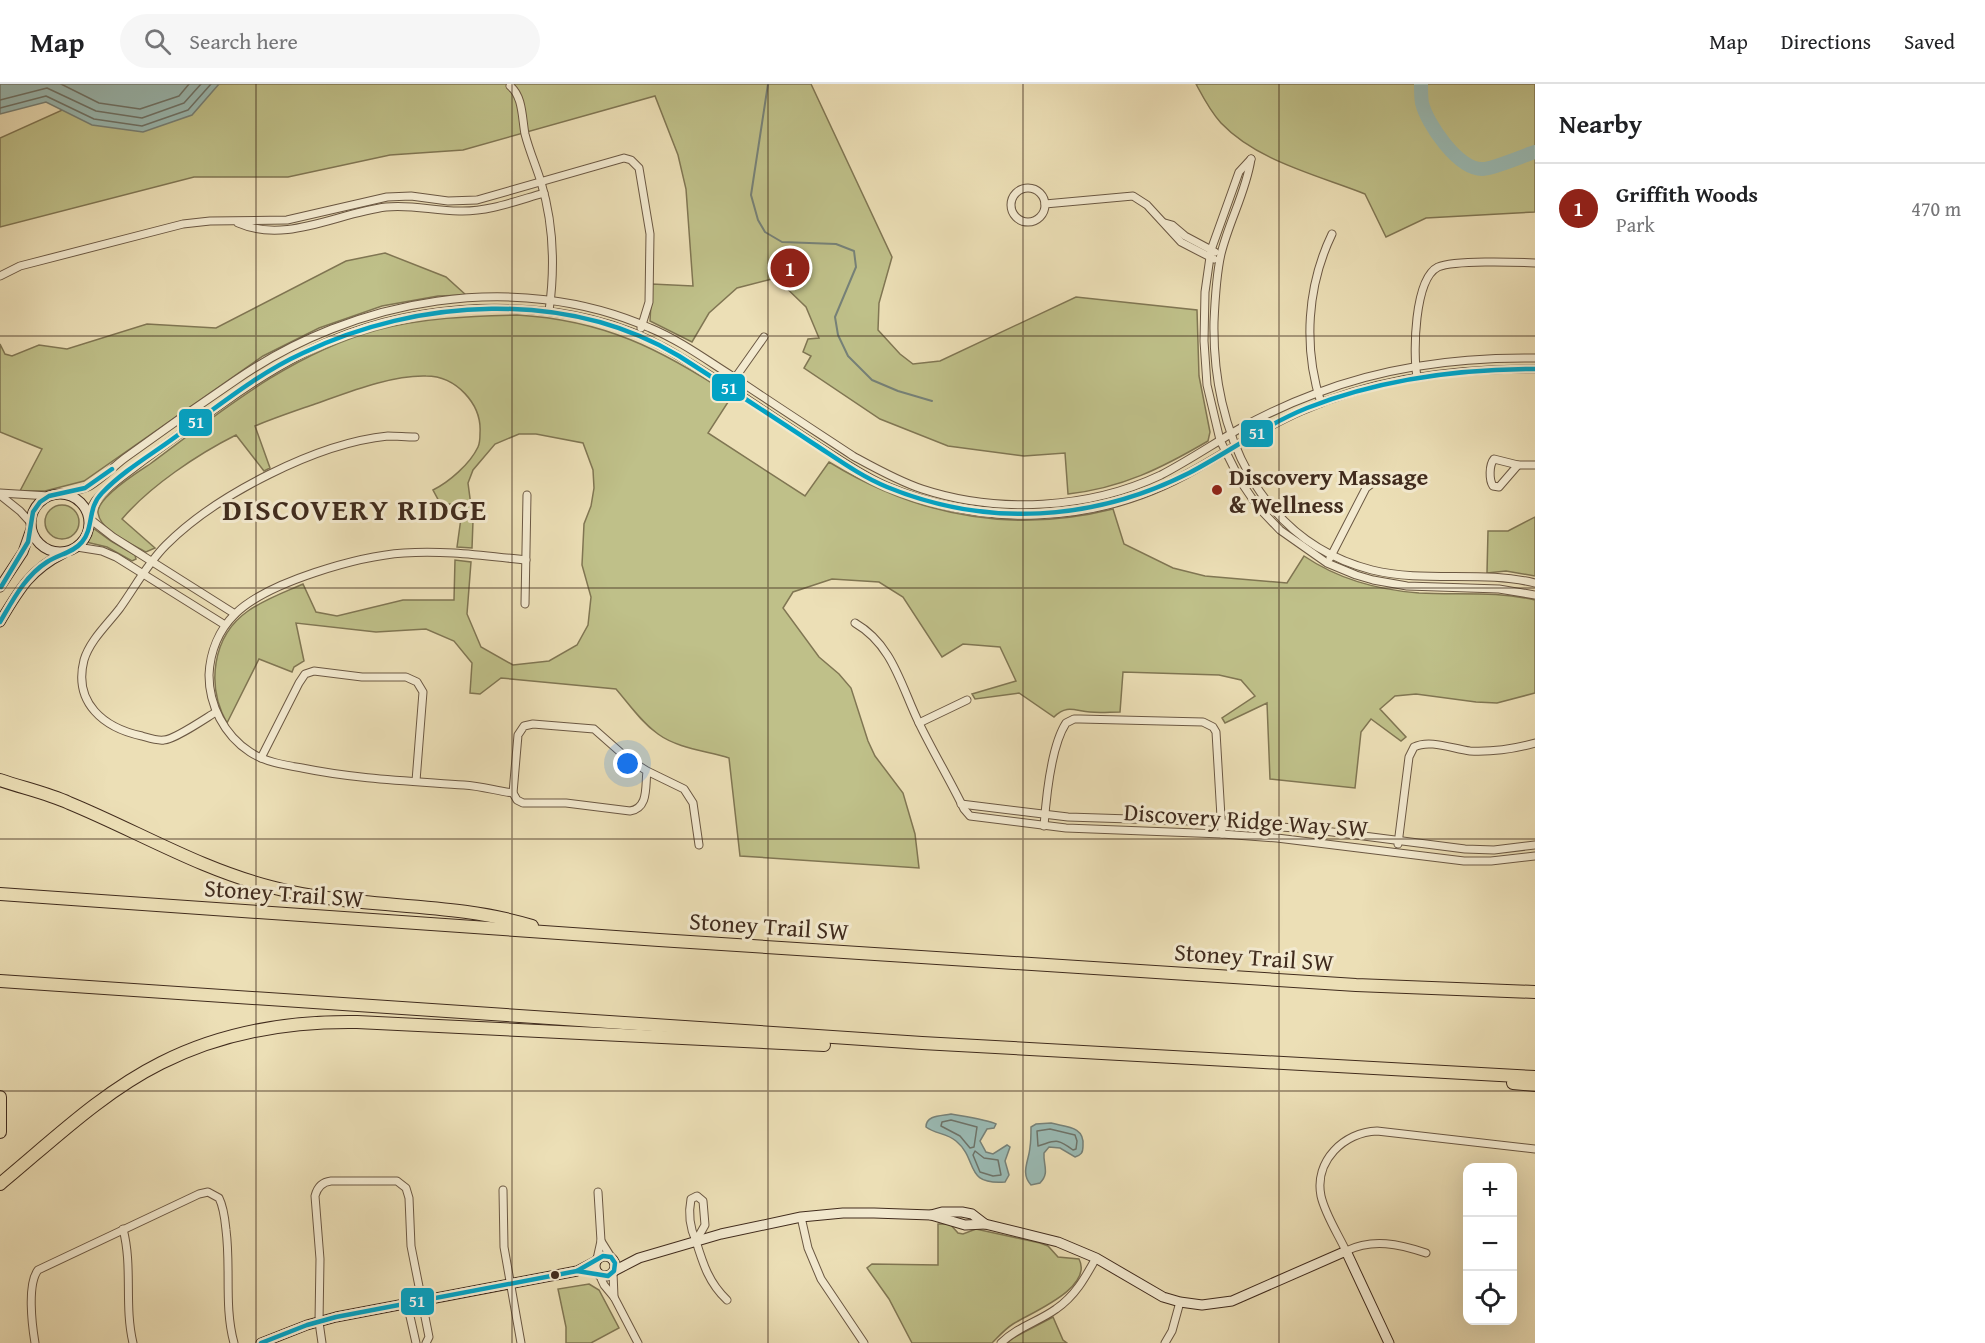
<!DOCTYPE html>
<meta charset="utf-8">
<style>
body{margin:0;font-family:"Gentium Book Plus",serif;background:#f6f6f6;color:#202124}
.controls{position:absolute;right:18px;bottom:18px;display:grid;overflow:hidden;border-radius:12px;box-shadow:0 6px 24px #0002}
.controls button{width:54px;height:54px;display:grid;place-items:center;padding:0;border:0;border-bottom:2px solid #e0e0e0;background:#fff;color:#202124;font:30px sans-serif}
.you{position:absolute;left:628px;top:680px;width:21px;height:21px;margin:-15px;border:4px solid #fff;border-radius:50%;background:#1a73e8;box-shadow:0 0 0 9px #1a73e833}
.badge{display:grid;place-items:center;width:39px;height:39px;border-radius:50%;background:#8f2418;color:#fff;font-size:20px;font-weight:700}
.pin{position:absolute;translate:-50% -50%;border:3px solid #fff;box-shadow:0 2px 6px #0006}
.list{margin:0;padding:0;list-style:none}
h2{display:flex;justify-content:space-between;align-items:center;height:78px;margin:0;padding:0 24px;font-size:26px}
h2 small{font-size:20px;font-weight:400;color:#757577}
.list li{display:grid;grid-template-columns:39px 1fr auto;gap:18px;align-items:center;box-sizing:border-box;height:90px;padding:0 24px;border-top:2px solid #e0e0e0}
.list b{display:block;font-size:22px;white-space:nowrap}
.list p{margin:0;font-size:20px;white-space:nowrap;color:#757577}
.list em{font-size:20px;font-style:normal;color:#757577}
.icon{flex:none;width:33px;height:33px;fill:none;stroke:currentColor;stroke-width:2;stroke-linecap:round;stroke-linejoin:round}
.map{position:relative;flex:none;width:1535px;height:1259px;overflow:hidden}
header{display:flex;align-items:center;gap:36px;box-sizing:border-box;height:84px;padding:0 30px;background:#fff;border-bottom:2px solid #e0e0e0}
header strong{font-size:28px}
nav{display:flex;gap:33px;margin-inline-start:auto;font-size:21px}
.search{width:420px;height:54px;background:#f6f6f6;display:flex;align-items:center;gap:15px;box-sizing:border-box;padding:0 21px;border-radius:33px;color:#757577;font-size:22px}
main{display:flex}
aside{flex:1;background:#fff}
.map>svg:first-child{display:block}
.green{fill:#bfc089;stroke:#807653;stroke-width:1.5}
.water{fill:#9abbb5;stroke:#768178;stroke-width:1.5}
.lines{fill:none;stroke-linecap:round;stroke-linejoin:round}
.shore{stroke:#6d7369;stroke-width:1.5}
.stream{stroke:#768178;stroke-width:2}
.river{stroke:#9abbb5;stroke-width:14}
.street-casing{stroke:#6b5843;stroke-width:9}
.secondary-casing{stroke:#402b1d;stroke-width:11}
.highway-casing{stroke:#402b1d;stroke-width:14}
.street{stroke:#f3ead0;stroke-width:7}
.secondary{stroke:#f3ead0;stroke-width:9}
.highway{stroke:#ecdfb6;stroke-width:12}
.bus-1-casing{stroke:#f3ead0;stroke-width:9}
.bus-1{stroke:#03a3c5;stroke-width:4.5}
.grid{fill:none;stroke:#402b1d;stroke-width:1.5;stroke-opacity:0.55}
.poi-dot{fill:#8f2418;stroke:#f3ead0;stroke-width:2}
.bus-dot{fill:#402b1d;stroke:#f3ead0;stroke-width:2}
.labels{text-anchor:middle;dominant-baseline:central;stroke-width:6;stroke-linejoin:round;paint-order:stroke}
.poi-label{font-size:24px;font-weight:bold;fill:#402b1d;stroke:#f3ead0;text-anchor:start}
.street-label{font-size:24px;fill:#402b1d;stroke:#f3ead0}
.district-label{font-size:30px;font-weight:bold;letter-spacing:1.5px;fill:#402b1d;stroke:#f3ead0}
.line-badge{stroke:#f3ead0;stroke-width:2}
.badge-label{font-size:16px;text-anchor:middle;font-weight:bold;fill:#fff}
</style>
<header>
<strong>Map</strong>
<div class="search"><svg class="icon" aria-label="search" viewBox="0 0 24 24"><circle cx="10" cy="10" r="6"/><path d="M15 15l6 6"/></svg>Search here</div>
<nav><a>Map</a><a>Directions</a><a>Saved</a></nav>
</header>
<main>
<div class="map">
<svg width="1535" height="1259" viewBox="0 0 1535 1259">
<rect width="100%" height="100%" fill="#ecdfb6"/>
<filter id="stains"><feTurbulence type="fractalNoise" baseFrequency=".00333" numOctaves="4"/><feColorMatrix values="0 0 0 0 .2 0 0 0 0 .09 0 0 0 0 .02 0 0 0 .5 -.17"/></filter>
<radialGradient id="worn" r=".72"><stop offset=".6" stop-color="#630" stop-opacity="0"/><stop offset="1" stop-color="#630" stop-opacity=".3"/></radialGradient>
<!-- green -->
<g class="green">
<path d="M120,0H811L892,173L879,219L878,246L900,270L913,280L940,277L1076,213L1197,226L1199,292L1210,348L1208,357C1162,384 1122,404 1068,410L1065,369L1024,372L948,362L880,335L804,284L811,272L803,268L808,255L819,254L806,223L776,194L737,204L709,229L692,258L650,237L652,200L693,202L686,105L678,71L655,12L463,66L390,71L288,93H194L0,143V54Z"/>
<path d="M1196,0H1535V128L1426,134L1386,153L1365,110C1317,91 1257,77 1221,39C1210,27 1203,13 1196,0Z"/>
<polygon points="385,169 446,193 466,211 438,212 382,222 319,244 263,272 84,397 45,407 20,407 42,365 0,348 0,260 5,270 12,272 39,261 67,265 147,240 216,244 346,177"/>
<path d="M517,231C604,236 661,265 732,312L708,349L805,412L829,378C917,432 1013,450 1113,425L1124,460L1173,484L1205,492L1287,499L1304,472C1338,495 1379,506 1419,509C1458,511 1497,507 1535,516V609L1497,619L1476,618L1416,610L1395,612L1380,625L1406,653L1401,657L1371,635L1361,648L1355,704L1270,695L1267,619L1225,639L1222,634L1255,612L1241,596L1219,591L1123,588L1120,628C1110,628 1100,629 1090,628C1075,627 1067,620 1054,633L1019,609L975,615L972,610L1016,597L1000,563L963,560L942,573L903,513L879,498L832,495L793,508L783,524L819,573L839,590L851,604L868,657L875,672L903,709L915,750L919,784L740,772L729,674C706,667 677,664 658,650C641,638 629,620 616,605L501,594L480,610L470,609L472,579L454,557L426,545L376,548L296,539L304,577L294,583L292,588L259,575L227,639C206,602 212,552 248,527C265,515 285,508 303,500L316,528L337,532L403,516H454L455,476L471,478L467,530L481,563L513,581L549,577L577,561L588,541L591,513L582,481L584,440L591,422L594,404L593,386L583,359L536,350H519L495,360L473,386L468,399L473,437L472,464L457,463L461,434L457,421L440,419L433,406C449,398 470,380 478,363C480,359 480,353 480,349C482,320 456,292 426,292C391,291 349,308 315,320C295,327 274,334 255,342L270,384L264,387L236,351C198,370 150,402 122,435L155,464L146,468C131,459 101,448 98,429C96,414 138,388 150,380C220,328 290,270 377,246C423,234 470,232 517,231Z"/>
<circle cx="62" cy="438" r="17"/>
<polygon points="1535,433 1535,492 1506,487 1487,489 1488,447 1508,447"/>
<polygon points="93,444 111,457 135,471 136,475 132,477 107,463 86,458"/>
<path d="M938,1140H950L958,1149L963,1150L976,1145L1040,1159L1048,1162L1058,1173L1079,1175C1094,1204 1030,1229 1013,1240C1005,1245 999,1252 992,1259H912L889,1215L867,1184L872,1180L938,1181Z"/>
<polygon points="589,1200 599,1206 619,1244 591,1259 566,1259 566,1243 558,1205"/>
<polygon points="1053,1233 1063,1256 1067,1259 1007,1259 1013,1254"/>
</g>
<!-- water -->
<g class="water">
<polygon points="0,0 219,0 192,31 143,48 92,41 46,18 0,30"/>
<path d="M951,1030C962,1032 989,1036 996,1040L994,1044L987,1045L980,1057L986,1068L993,1070L1007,1061L1010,1063L1005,1077L1009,1091L1005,1098C963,1101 979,1076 956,1057C947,1049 935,1050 926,1043C926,1031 941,1032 951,1030Z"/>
<path d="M1051,1039C1066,1043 1085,1042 1083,1062C1083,1069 1081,1071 1075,1073L1060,1064L1049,1063L1044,1069C1043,1081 1050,1089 1040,1099L1031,1101C1020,1089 1029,1077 1030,1063C1031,1057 1031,1050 1031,1043L1036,1040Z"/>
</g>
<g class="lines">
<!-- shore -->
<g class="shore">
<polyline points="61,0 99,19 140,25 179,12 189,0"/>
<polyline points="0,16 47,4 96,27 142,34 184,19 201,0"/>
<polyline points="0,24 46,12 94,35 142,42 188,26 211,0"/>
<polygon points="951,1036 977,1043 974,1063 970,1064 960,1052 941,1042 942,1038"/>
<path d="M1050,1045L1075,1051L1077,1057L1076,1065L1073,1066C1056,1053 1055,1057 1038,1062L1037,1047Z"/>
<polygon points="975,1067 984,1074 998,1076 1001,1091 993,1092 980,1088 973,1071"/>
</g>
<!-- stream -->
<polyline class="stream" points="768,0 751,111 758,136 765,148 782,158 836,160 854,167 856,183 835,233 838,251 848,272 872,296 898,307 932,317"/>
<!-- river -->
<path class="river" d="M1421,0C1421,6 1421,13 1422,19C1427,40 1458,85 1482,85C1493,85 1522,72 1535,68"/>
<!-- street casing -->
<g class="street-casing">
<g id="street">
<path d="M510,2C523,12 522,35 525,50C529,66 536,82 541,98C554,141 555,184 549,227"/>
<polyline points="1251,75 1239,88 1211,166 1205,208 1204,257 1207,301 1220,356 1241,398 1258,423 1280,446 1327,479 1356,491 1373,496 1407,502 1499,505 1535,511"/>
<path d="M1251,75C1246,108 1229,137 1221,170C1216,192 1215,215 1214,238C1212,346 1259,457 1372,486C1426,499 1482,486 1535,499"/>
<circle cx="1028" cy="121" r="17"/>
<polyline points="1045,120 1133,112 1147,121 1181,158 1214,175"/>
<path d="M238,139C286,160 337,129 386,123C411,120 434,127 459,127C488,128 516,117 544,109"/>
<polyline points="1165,139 1172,141 1185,152 1215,168"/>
<polyline points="0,192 20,182 183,140 210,137 287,136 387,113 411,112 448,117 477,116 624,74 631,76 639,84 650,150 649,218 641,244"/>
<path d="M1417,293C1413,270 1414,195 1438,183C1454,176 1515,178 1535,179"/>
<polyline points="728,304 764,253"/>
<path d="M1321,319C1303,263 1307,202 1332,150"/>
<path d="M1494,375L1518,381L1499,403L1493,402C1489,396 1489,381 1494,375Z"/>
<polyline points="1518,381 1535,381"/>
<polyline points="0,409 49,412"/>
<path d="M59,410C70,408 80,407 90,402C103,394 113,383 125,374C162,347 199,321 236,296C354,214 516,185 650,244C679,256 705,275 732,292C772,319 812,345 853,372C875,384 898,397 922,405C998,430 1089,425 1161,391C1188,377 1213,360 1239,345C1264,331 1290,319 1317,309C1387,282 1460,273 1535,274"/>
<polyline points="0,411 20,427 31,439"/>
<path d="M89,432C91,424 90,424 95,417C108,401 128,389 144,376C170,357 196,338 222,320C261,292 301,267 347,250C441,214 576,213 665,264C718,294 768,330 820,363C842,377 864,393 889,403C935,422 986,433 1037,431C1093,429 1148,413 1196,385C1231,365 1264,343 1301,327C1375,294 1455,284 1535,285"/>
<polyline points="90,435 113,453 235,530"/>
<polyline points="77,463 102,467 116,473 225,541"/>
<polyline points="1330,474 1366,404 1374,398 1397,393"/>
<polyline points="525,520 527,411"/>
<path d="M855,539C893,561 901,602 919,639C933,668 950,696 964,725L970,732L1066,744L1222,750L1277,754L1464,777H1491L1535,772"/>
<path d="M216,628C206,634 174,656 164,656C157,657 149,654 142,652C104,644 73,619 84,576C90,556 108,540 120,524C135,503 147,480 166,461C216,411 317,359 388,352C397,352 406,353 415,353"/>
<polyline points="919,639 967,616"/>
<polyline points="261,674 299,599 305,590 314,587 362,593 406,593 417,598 423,608 416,697"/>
<path d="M647,687C645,702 649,724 630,727L566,719H523L517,716L513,709L518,651L524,642L533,640L594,645L628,675L647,687L684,705L693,719L699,761"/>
<path d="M513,709C497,707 481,702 464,701C410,697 355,695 302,684C284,681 265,678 250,668C224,651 209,621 209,591C210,568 219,546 235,530C267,498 359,472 404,469C445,466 485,472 526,476"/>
<polyline points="961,720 1068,733 1193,737 1309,745 1465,765 1494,766 1535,761"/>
<path d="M1044,742C1046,715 1051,662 1066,639L1074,635H1080L1203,638L1213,643L1216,648L1222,750"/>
<path d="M1398,760L1409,673L1414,663C1430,655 1453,665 1470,667C1492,668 1514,665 1535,659"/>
<polyline points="503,1106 504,1163 521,1259"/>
<path d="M697,1112L703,1117L705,1141L696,1157C690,1144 688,1130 691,1115Z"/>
<polyline points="801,1133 808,1164 821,1195 864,1259"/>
<path d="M123,1145C133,1183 124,1221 133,1259"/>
<polyline points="601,1157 611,1173"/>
<path d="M696,1157C703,1180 709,1199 727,1216"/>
<path d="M1426,1169C1399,1160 1373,1154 1346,1167C1338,1150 1325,1130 1321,1112C1314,1077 1344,1048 1377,1047L1535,1065"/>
<polyline points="597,1175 601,1157 598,1108"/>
<polyline points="613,1189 614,1213"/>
<polyline points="599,1190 604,1201 614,1213 638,1259"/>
<polyline points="407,1219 416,1259"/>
<path d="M35,1259C32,1241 27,1200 38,1186L199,1110L208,1108L219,1114C224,1124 225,1136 226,1146C231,1184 224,1223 234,1259"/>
<path d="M322,1259L319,1238L320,1175L315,1112C317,1104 322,1098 331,1097H397L406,1104L409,1114L411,1162L429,1253L426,1259"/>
<path d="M1001,1259C1017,1243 1038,1238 1056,1225C1075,1212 1085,1194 1096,1174"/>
<polyline points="1165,1259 1172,1247 1180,1218"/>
</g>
</g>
<!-- secondary casing -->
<g class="secondary-casing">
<g id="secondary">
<circle cx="60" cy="439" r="29"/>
<polyline points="0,503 23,468 31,445"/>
<path d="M0,538C19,506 30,486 64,469"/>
<polyline points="931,1131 942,1128 962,1128 972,1130 985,1140 1058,1158 1096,1174 1163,1213 1180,1218 1202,1221 1232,1217 1346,1167 1389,1259"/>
<circle cx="605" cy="1182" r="10"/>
<polyline points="614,1187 639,1174 721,1150 801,1133 843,1129 874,1129 931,1131 965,1141 985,1140"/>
<polyline points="261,1259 307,1241 336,1233 577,1187 596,1177"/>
</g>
</g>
<!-- highway casing -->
<g class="highway-casing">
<g id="highway">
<path d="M0,696C23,704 47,709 69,719C137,747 200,785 271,803C356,826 448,816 532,842"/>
<polyline points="0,810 659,856 1356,901 1535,908"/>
<polyline points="0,897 922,959 1535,993"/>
<polyline points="1513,999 1535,1001"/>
<polyline points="0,1013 0,1048"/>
<path d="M0,1100C51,1058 101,1009 161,979C222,948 289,937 357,938L824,961"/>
</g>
</g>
<!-- street -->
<use href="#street" class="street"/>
<!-- secondary -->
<use href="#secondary" class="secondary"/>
<!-- highway -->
<use href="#highway" class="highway"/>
<!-- bus-1 casing -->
<g class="bus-1-casing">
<g id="bus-1">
<polyline points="1,503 28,458 33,428 40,418 49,412 85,404 112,385"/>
<path d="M0,538C13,516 25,492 47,478C59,470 73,469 82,458C94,444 87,424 102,409C125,385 156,368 182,348C221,320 259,289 303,269C418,214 566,205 679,272C723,300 767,329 811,358C836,374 860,392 887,403C987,444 1094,437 1189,389C1229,368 1265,341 1307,324C1381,295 1456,285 1535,285"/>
<polygon points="603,1172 611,1173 615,1179 614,1187 608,1192 577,1187"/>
<polyline points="261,1259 307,1241 336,1233 577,1187"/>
</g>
</g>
<!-- bus-1 -->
<use href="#bus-1" class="bus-1"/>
</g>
<!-- grid -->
<path class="grid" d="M256,0V1259M512,0V1259M768,0V1259M1023,0V1259M1279,0V1259M0,252H1535M0,504H1535M0,755H1535M0,1007H1535"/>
<!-- markers -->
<circle class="poi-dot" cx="1217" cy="406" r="6"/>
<circle class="bus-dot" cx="555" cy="1191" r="5"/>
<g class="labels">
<!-- poi labels -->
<g class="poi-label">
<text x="1229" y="392">Discovery Massage<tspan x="1229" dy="28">&amp; Wellness</tspan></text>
</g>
<!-- street labels -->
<g class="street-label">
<text transform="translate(1246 736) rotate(4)">Discovery Ridge Way SW</text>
<text transform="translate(284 809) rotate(4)">Stoney Trail SW</text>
<text transform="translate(769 842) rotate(4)">Stoney Trail SW</text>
<text transform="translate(1254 873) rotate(4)">Stoney Trail SW</text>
</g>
<!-- district labels -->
<g class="district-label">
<text x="355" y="425">DISCOVERY RIDGE</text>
</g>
</g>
<g class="line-badge">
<rect x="711" y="289" width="35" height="29" rx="6" fill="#03a3c5"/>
<rect x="178" y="324" width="35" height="29" rx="6" fill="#03a3c5"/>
<rect x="1240" y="335" width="34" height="29" rx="6" fill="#03a3c5"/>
<rect x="400" y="1203" width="35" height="29" rx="6" fill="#03a3c5"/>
</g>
<g class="badge-label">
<text x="729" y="310">51</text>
<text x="196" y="344">51</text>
<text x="1257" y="355">51</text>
<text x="417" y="1223">51</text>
</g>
<rect width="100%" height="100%" filter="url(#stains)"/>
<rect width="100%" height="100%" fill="url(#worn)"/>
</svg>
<div class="controls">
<button>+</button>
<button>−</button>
<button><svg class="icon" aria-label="locate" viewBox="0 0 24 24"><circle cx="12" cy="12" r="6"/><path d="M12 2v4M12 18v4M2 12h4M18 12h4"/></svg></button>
</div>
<div class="you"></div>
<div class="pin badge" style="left:790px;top:184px">1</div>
</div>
<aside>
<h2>Nearby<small></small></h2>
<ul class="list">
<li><span class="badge">1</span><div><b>Griffith Woods</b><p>Park</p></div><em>470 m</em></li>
</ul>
</aside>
</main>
